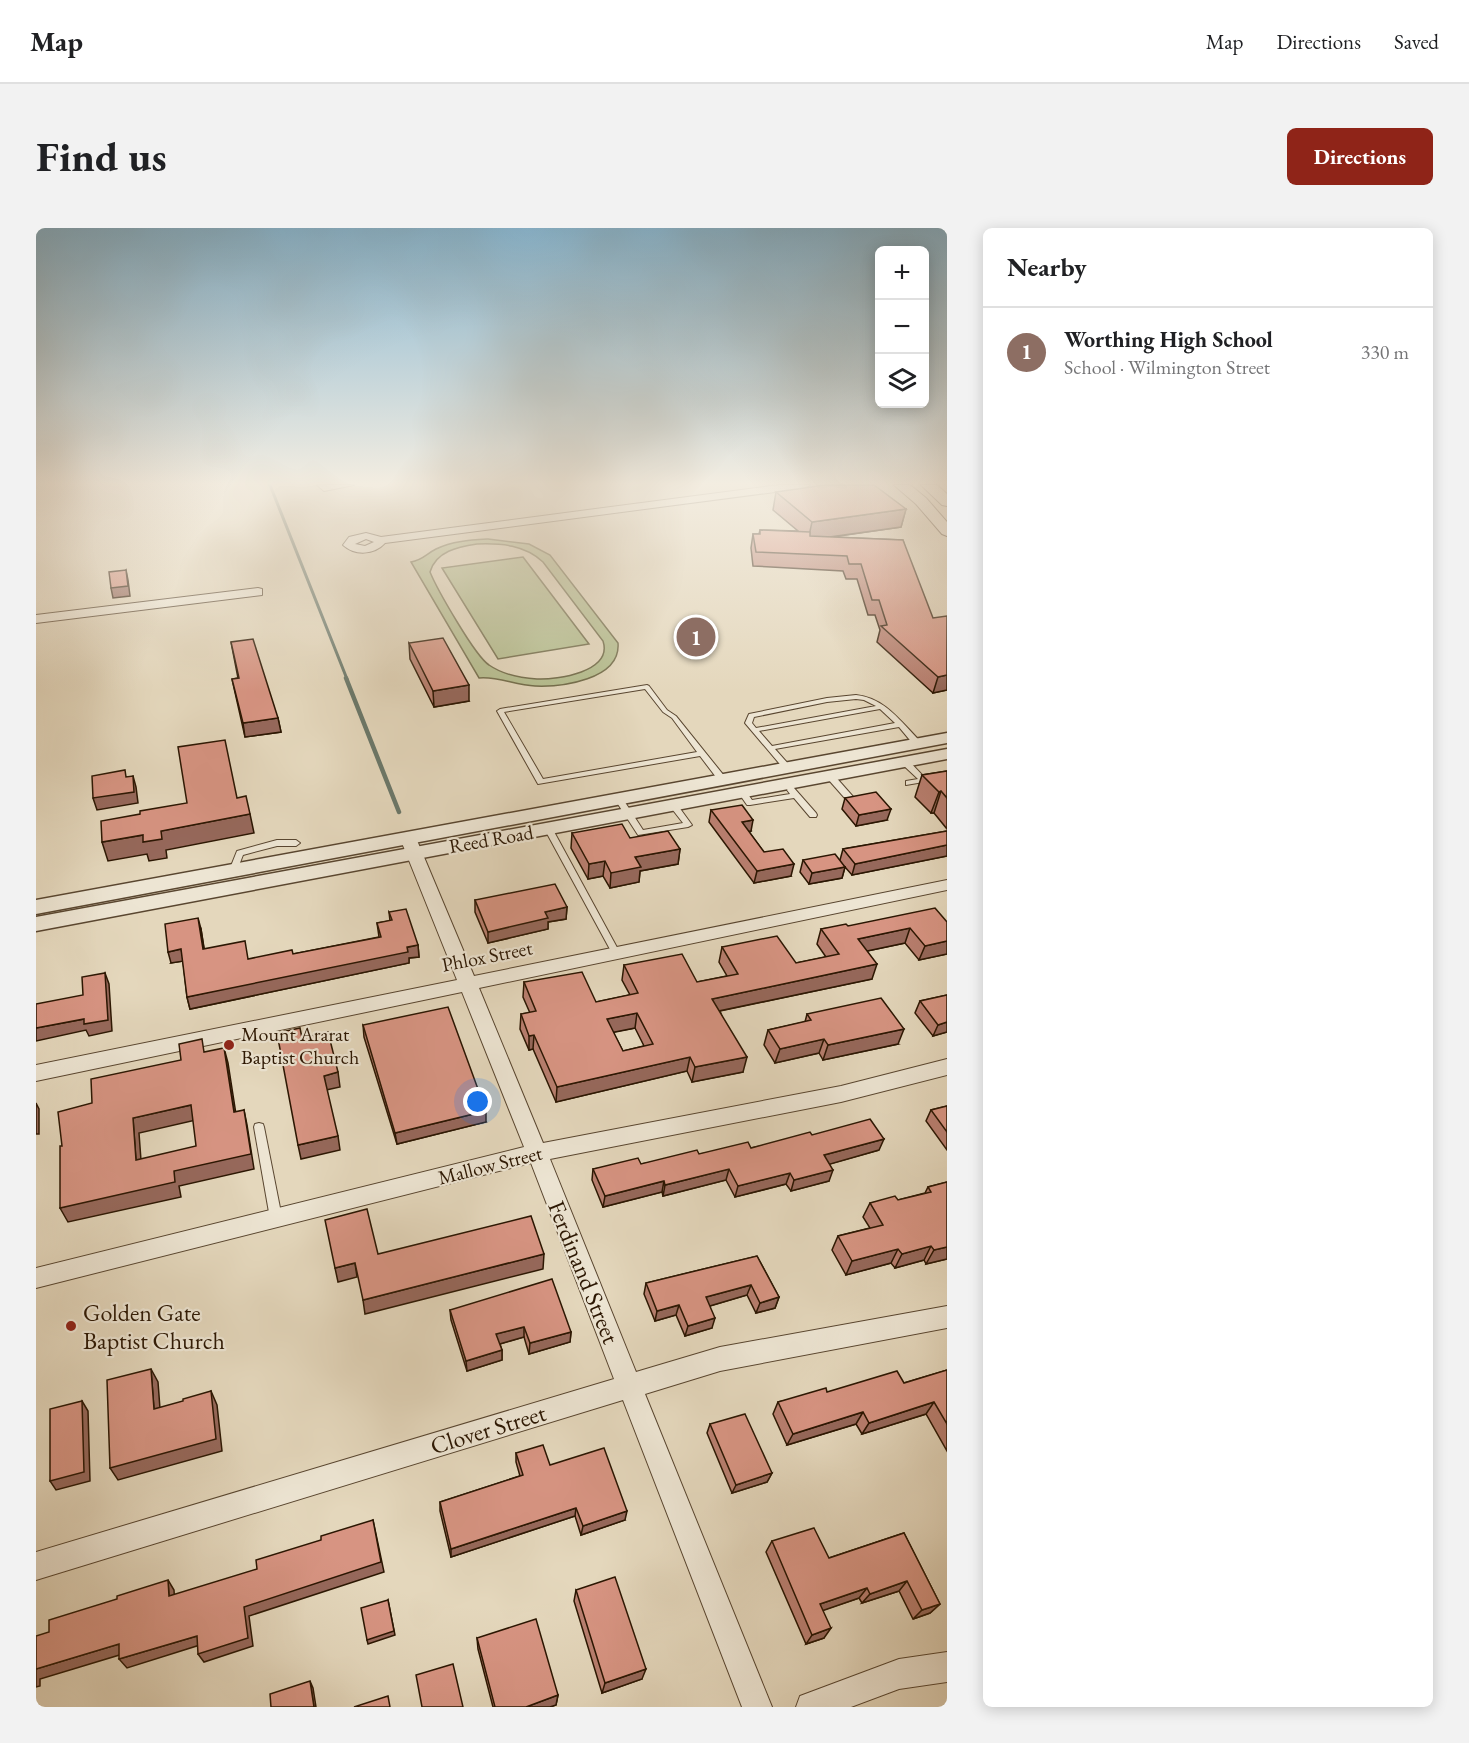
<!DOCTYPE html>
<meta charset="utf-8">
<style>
body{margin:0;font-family:"EB Garamond",serif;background:#f2f2f2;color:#202124}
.controls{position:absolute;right:18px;top:18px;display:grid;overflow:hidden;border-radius:9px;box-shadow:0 3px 15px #0003}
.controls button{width:54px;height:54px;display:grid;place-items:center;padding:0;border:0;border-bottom:2px solid #e0e0e0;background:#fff;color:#202124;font:30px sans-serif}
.you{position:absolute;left:442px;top:874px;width:21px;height:21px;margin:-15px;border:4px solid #fff;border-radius:50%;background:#1a73e8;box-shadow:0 0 0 9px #1a73e833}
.badge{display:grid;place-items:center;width:39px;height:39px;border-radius:50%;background:#8f2418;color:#fff;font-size:20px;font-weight:700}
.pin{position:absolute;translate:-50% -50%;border:3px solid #fff;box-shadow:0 2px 6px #0006}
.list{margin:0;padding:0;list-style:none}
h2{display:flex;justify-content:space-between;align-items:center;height:78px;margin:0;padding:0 24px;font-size:26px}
h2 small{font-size:20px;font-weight:400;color:#757577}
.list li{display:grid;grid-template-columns:39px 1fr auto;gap:18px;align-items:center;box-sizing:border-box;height:90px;padding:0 24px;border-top:2px solid #e0e0e0}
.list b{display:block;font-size:22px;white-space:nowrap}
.list p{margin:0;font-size:20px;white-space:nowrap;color:#757577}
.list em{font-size:20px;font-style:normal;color:#757577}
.icon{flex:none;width:33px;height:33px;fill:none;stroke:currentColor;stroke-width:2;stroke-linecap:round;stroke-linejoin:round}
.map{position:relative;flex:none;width:911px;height:1479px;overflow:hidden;border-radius:9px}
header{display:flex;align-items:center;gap:36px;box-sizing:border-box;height:84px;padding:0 30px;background:#fff;border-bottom:2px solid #e0e0e0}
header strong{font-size:28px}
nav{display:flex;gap:33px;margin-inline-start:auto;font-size:21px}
.intro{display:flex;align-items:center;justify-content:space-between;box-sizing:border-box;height:144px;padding:0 36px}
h1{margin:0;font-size:42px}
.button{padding:15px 27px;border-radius:9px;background:#8f2418;color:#fff;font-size:21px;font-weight:700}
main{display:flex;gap:36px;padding:0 36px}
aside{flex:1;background:#fff;border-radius:9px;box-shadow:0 3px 15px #0003}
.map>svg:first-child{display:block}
.green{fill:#b5be8f;stroke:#706a48;stroke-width:1.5;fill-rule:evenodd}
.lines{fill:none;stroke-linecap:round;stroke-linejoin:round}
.stream-far1{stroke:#6b786a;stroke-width:3}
.stream{stroke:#6b786a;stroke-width:4.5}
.service-casing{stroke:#594630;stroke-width:2}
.minor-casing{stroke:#594630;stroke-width:2}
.tertiary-casing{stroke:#594630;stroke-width:3}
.secondary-casing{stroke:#2b1602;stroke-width:2}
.service{fill:#ede5d3;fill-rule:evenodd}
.minor{fill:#ede5d3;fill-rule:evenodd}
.tertiary{fill:#ede5d3;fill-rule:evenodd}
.secondary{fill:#ede5d3;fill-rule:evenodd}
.wall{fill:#b97f70;stroke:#2b1602;stroke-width:1.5;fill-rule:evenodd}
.shaded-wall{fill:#96685b;stroke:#2b1602;stroke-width:1.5}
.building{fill:#d79482;stroke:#2b1602;stroke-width:1.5;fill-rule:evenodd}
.poi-dot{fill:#8f2418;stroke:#ede5d3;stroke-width:2}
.labels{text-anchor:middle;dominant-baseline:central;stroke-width:4.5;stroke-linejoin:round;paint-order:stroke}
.street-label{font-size:20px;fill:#2b1602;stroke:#ede5d3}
.poi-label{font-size:20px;fill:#2b1602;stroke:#ede5d3;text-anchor:start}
.near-street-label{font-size:24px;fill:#2b1602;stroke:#ede5d3}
.near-poi-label{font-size:24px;fill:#2b1602;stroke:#ede5d3;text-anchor:start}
</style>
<header>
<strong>Map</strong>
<nav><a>Map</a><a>Directions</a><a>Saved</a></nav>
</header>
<div class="intro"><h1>Find us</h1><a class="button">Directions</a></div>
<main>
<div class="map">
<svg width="911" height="1479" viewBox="0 0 911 1479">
<rect width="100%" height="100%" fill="#e4d7bc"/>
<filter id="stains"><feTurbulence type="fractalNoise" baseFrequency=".00333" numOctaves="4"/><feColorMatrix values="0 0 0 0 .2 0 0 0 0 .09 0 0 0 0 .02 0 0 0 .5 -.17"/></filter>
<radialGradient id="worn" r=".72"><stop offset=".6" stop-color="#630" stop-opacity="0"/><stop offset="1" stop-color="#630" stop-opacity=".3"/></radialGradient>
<!-- green -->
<g class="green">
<path d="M452,311L493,316L514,327L582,415C585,452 525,459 499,458C479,457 461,448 443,450L375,334C387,332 390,326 400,321C416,313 435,312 452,311ZM441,316C465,315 489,317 507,334L567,413C577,444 521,452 501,451C484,450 466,446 453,437C439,428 401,361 394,344C400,323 422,319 441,316Z"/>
<polygon points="487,329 553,416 462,431 406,340"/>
</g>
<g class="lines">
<!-- stream-far1 -->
<polyline class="stream-far1" points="234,257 311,451"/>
<!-- stream -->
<polyline class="stream" points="310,450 363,584"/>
<!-- service casing -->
<g class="service-casing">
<g id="service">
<path d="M611,457L613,458L631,482L640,488L689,549V553H683L664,528L502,556L461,483L464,481ZM609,461L627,484L636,490L661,524L507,551L468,484Z"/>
<path d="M820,467C849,470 865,494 884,513V517H878L863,499L739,521L755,539L751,541H748L709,495L713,486L791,470ZM820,471L828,472L840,478L720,500L716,495L718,489L791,474ZM844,481L859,495L736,518L723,503Z"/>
<polygon points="866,532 872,532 889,550 911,546 911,550 870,557 870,553 882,551 866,536"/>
<polygon points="791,546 797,546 820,572 820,576 814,576 791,550"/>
<polygon points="752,560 758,560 780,585 781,587 780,589 774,589 758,570 714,577 711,577 702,564 706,562 709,562 716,572 754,566 751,562"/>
<polygon points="579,568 585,568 607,602 647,595 633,577 637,575 640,575 656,597 652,599 602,607 578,570"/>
<polygon points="509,598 515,598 516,600 584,725 583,727 577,727 576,725 508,600"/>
<polygon points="241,612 260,612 264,615 260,618 241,618 207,627 200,645 194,645 193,643 201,623"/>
<polygon points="223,895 227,896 228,899 246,990 244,993 240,995 236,993 234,990 218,899 219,896"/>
</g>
</g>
<!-- minor casing -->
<g class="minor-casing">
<g id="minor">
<polygon points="281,257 318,257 288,263"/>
<path d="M743,257H774L769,260L349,315C338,327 319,328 307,317L313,309L330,305L345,309ZM330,311L338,314L329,318L319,316Z"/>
<polygon points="222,360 226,361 226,367 0,395 0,387"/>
<polygon points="372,605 380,610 438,748 911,652 911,662 443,760 507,915 805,858 911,831 911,847 805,874 514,931 600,1144 684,1119 911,1078 911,1100 684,1143 609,1166 736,1479 706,1479 587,1172 0,1352 0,1324 578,1151 495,935 0,1060 0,1040 488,919 426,764 0,853 0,837 421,752 364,610"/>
<polygon points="911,1424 911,1454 863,1461 815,1479 760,1479 764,1468 863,1431"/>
</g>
</g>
<!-- tertiary casing -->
<g class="tertiary-casing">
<g id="tertiary">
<polygon points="911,505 911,515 0,686 0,672"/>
<polygon points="911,521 911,531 0,703 0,689"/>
</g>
</g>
<!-- secondary casing -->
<g class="secondary-casing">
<g id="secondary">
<polygon points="858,257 874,257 890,270 911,294 911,308 906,306 880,276"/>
<polygon points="885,257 901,257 911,266 911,278 906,277"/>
</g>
</g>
<!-- service -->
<use href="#service" class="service"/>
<!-- minor -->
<use href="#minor" class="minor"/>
<!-- tertiary -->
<use href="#tertiary" class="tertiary"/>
<!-- secondary -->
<use href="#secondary" class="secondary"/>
</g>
<!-- wall -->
<g class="wall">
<polygon points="740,264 870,281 865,299 796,309 867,312 911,462 897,465 841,414 844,402 839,387 832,387 821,351 810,351 807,343 717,338 715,320 717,306 723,306 724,302 762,303 737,282"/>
<polygon points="195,414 242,490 245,504 209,509 196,451 202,450"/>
<polygon points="373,415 433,473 398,479 374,431"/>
<polygon points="911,543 911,601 898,585 895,585 879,569 886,547"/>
<polygon points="809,570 851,592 820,598 806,581"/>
<polygon points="675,582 715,603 713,604 728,624 755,648 718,655 673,594"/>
<polygon points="911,603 911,628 816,647 809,639 806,650 773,656 764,644 767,632 804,632 807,621"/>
<polygon points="536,605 594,610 644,621 642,636 604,643 603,654 574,660 567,648 552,651 535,620"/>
<polygon points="439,672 531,679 530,691 512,694 512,701 452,715 439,684"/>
<polygon points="353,684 382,717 383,729 373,730 373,735 154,781 151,769 147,733 135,735 165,701 168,721 213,731 257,726 343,709 341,695 354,693"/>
<path d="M911,694V726L883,732L869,715L831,723L836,751L684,783L707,844L656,854L651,843L520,874L497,821L493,822L484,801L485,786L494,785L487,769L488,754L560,774L594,767L586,752L588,737L661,754L691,748L683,734L686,719L760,735L790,729L781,716L785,701L812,698ZM599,800L608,818L587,823L577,804Z"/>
<polygon points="911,767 911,804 897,808 879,785 884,773"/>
<polygon points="771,786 862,816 787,832 783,825 739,835 728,817 732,802 769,794"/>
<polygon points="327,797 450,894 361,916 328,809"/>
<polygon points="911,878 911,922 890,893 895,882"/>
<polygon points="776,907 843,922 793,936 793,953 755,963 750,956 699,969 690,952 627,968 626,964 567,979 556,952 557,941 605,936 663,926 715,920"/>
<polygon points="911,954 911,1031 890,1036 888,1032 859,1040 855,1035 810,1047 796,1022 802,1008 834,1000 827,989 834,975 862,972 889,965 892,959"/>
<polygon points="721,1028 743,1069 739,1080 720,1085 711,1067 674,1078 676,1100 649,1108 640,1087 619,1093 608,1066 610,1055"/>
<polygon points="414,1082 535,1104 534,1114 493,1126 488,1109 464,1116 466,1122 466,1132 431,1143 415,1092"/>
<polygon points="911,1142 911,1223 890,1186 826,1206 820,1196 751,1217 737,1186 742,1174 791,1164 868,1155"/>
<polygon points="674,1196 736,1245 731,1254 696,1265 671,1205"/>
<polygon points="480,1225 514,1237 589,1292 545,1307 539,1288 415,1329 404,1283 404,1274 484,1248 480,1234"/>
<polygon points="868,1305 904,1376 894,1385 877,1391 863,1363 826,1375 823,1370 787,1382 788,1410 770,1416 730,1324 736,1313 793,1330"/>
<polygon points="540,1362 606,1451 566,1465 538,1373"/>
<polygon points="441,1410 522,1467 520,1477 514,1479 457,1479 442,1421"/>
</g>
<!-- shaded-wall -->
<g class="shaded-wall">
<polygon points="870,281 865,299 772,312 776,294"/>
<polygon points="90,342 92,352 94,368 77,370 75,360"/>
<polygon points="911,447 911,462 897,465 902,449"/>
<polygon points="433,457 433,473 398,479 397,463"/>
<polygon points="242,490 245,504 209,509 207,495"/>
<polygon points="97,548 100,559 102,575 61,582 57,570"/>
<polygon points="905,563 898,585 895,585 903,564"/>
<polygon points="855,581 851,592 820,598 823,587"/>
<polygon points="214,586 218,605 130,622 131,630 113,633 111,626 72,633 66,614 107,607 125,603"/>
<polygon points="717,592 715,603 704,605 706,594"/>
<polygon points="911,617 911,628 816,647 819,636"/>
<polygon points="644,621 642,636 604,643 603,654 574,660 575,645 599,629"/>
<polygon points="569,633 567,648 552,651 553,636"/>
<polygon points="758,636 755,648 718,655 721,643"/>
<polygon points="809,639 806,650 773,656 776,645"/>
<polygon points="531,679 530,691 512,694 512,701 452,715 452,704 509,684"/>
<polygon points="162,690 165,701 170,732 167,721"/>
<polygon points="874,700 869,715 817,726 822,711"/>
<polygon points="911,713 911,726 883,732 889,718"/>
<polygon points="382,717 383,729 373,730 373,735 154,781 151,769"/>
<polygon points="145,721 148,733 135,735 132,724"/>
<polygon points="841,736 836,751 673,785 676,771"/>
<polygon points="69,745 73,756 76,803 53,808 50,802 0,813 0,800 48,791"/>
<polygon points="601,785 599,800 569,806 571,791"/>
<polygon points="911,794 911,804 897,808 902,797"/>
<polygon points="868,801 862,816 787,832 792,817"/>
<polygon points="498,807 497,821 493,822 493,808"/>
<polygon points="788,811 783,825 739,835 744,821"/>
<polygon points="188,820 192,835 202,899 198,884"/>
<polygon points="654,829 651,843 520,874 521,859"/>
<polygon points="711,829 707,844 656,854 659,839"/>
<polygon points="302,844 304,859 290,862 288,848"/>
<polygon points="0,875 3,881 3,906 0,906"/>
<polygon points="155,877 160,892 103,905 106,946 100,932 97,890"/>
<polygon points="208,882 211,897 218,941 143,958 145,969 32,994 24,980 138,943"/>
<polygon points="450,883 450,894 361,916 359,905"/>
<polygon points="302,908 304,922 265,931 262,917"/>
<polygon points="848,911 843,922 784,939 788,927"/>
<polygon points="693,941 690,952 627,968 629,957"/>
<polygon points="797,942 793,953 755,963 758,952"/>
<polygon points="754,945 750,956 699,969 702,958"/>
<polygon points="628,953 626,964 567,979 569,968"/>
<polygon points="895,1018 888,1032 859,1040 866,1026"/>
<polygon points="911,1019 911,1031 890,1036 898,1022"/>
<polygon points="862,1021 855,1035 810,1047 816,1033"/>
<polygon points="508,1026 507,1041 329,1086 327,1072"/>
<polygon points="319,1035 321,1049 302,1054 299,1040"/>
<polygon points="715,1057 711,1067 667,1080 670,1069"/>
<polygon points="743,1069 739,1080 720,1085 724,1075"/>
<polygon points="643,1077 640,1087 619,1093 621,1083"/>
<polygon points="679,1090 676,1100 649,1108 652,1098"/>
<polygon points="488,1099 488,1109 460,1117 460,1106"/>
<polygon points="535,1104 534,1114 493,1126 494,1115"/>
<polygon points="466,1122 466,1132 431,1143 430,1133"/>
<polygon points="115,1141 122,1154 125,1194 118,1181"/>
<polygon points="175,1163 181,1177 186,1223 82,1252 74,1240"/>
<polygon points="46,1173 52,1183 54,1253 20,1262 14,1253"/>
<polygon points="898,1174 890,1186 826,1206 833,1195"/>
<polygon points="827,1184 820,1196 751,1217 757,1206"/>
<polygon points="736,1245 731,1254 696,1265 700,1257"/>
<polygon points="540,1280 539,1288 415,1329 415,1321"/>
<polygon points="591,1283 589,1292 545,1307 547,1298"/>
<polygon points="337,1292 348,1344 213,1388 217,1418 168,1434 162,1426 208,1379"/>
<polygon points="132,1352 138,1362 139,1378 133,1368"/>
<polygon points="871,1353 863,1363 826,1375 834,1366"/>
<polygon points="831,1360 823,1370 777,1386 784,1376"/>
<polygon points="352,1372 359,1407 332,1416 331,1412"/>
<polygon points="904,1376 894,1385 877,1391 886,1382"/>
<polygon points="795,1400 788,1410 770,1416 776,1407"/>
<polygon points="161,1408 167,1416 91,1440 83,1431"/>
<polygon points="83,1416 90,1425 4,1451 4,1458 0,1459 0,1441"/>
<polygon points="610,1441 606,1451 566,1465 569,1455"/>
<polygon points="274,1453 277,1460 280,1479 278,1479"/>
<polygon points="522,1467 520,1477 514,1479 490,1479"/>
</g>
<!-- building -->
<g class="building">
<polygon points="789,257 838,257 870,281 776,294 740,264"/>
<polygon points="724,302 774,304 774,308 867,312 897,390 911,388 911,447 902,449 845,398 851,397 843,372 836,372 825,336 813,336 811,328 720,324 717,306 724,306"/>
<polygon points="90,342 92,358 75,360 73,344"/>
<polygon points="407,410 433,457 397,463 373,415"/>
<polygon points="217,411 242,490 207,495 196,451 203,450 195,414"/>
<polygon points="189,512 201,570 210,568 214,586 125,603 126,611 107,614 107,607 66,614 65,593 104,586 104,583 151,575 142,519"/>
<polygon points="89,542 90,549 97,548 98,564 57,570 56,548"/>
<polygon points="911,543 911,570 905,563 903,564 886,547"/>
<polygon points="840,564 855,581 823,587 809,570"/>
<polygon points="706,577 717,592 706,594 728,624 747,621 758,636 721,643 675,582"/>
<polygon points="586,596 594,610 632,603 644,621 599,629 605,639 575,645 569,633 553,636 536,605"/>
<polygon points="911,603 911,617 819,636 807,621"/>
<polygon points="799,626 809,639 776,645 767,632"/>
<polygon points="519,656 531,679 509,684 512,690 452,704 439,672"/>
<path d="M899,680L911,694V713L889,718L874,700L822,711L841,736L676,771L711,829L659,839L654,829L521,859L498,807L493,808L485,786L500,783L488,754L546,744L560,774L602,765L588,737L646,726L661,754L702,746L686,719L741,708L760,735L803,726L785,701L810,696L812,698ZM601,785L617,816L587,823L571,791Z"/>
<polygon points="370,681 382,717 371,719 372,724 151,769 145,721 132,724 129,696 162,690 167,721 209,713 212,731 256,722 257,726 345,709 341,695 356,692 353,684"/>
<polygon points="69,745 72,792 48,796 48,791 0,800 0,776 47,767 46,749"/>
<polygon points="911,767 911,794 902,797 884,773"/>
<polygon points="845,770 868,801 792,817 788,811 744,821 732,802 775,792 771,786"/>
<polygon points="412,779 450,883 359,905 327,797"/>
<polygon points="264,800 266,810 292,804 302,844 288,848 302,908 262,917 241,805"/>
<path d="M166,811L168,824L188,820L198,884L208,882L215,926L138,943L139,954L24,980V918H26L22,884L56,875L55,851L145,832L143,816ZM155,877L160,918L100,932L97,890Z"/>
<polygon points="911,878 911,904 895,882"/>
<polygon points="834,891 848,911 788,927 797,942 758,952 754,945 702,958 693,941 629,957 628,953 569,968 557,941 602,930 605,936 661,922 663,926 712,914 715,920 774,904 776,907"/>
<polygon points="911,954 911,1019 898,1022 895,1018 866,1026 862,1021 816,1033 802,1008 847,997 834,975 859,968 862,972 895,964 892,959"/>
<polygon points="331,981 342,1026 495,988 508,1026 327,1072 319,1035 299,1040 289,992"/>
<polygon points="721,1028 743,1069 724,1075 715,1057 670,1069 679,1090 652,1098 643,1077 621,1083 610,1055"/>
<polygon points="516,1051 535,1104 494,1115 488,1099 460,1106 466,1122 430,1133 414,1082"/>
<polygon points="115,1141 118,1181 147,1173 147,1171 175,1163 180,1211 74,1240 71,1152"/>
<polygon points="911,1142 911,1196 898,1174 833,1195 827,1184 757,1206 742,1174 790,1160 791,1164 861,1143 868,1155"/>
<polygon points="46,1173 48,1244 14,1253 14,1181"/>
<polygon points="709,1186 736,1245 700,1257 674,1196"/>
<polygon points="507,1217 514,1237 568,1220 591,1283 547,1298 540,1280 415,1321 404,1274 487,1247 480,1225"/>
<polygon points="337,1292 345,1334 208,1379 212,1410 162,1426 161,1408 83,1431 83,1416 0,1441 0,1408 13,1404 13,1392 81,1371 81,1368 132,1352 133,1368 221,1341 220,1332 285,1312 285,1308"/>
<polygon points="778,1300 793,1330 868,1305 904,1376 886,1382 871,1353 834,1366 831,1360 784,1376 795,1400 776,1407 736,1313"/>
<polygon points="579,1349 610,1441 569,1455 540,1362"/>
<polygon points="352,1372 358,1403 331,1412 325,1380"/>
<polygon points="500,1391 522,1467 490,1479 459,1479 441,1410"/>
<polygon points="417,1436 427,1479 386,1479 380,1447"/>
<polygon points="274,1453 278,1479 235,1479 234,1466"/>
<polygon points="352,1468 354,1479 318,1479"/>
</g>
<!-- sky -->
<linearGradient id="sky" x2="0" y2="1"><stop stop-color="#87b6d1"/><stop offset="0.55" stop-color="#f3ede1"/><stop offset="1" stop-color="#f3ede1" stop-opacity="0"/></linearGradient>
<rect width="911" height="464" fill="url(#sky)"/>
<!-- markers -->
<g class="poi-dot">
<circle cx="193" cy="817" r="6"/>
<circle cx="35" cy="1098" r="6"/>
</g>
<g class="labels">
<!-- street labels -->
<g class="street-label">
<text transform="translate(455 611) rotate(-10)">Reed Road</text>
<text transform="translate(451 728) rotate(-11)">Phlox Street</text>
<text transform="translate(454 937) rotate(-14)">Mallow Street</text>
</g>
<!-- poi labels -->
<g class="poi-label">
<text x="205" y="806">Mount Ararat<tspan x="205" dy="23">Baptist Church</tspan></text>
</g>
<!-- near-street labels -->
<g class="near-street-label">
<text transform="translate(548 1044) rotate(68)">Ferdinand Street</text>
<text transform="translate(452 1201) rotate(-17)">Clover Street</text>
</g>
<!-- near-poi labels -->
<g class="near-poi-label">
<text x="47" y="1084">Golden Gate<tspan x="47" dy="28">Baptist Church</tspan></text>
</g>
</g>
<rect width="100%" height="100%" filter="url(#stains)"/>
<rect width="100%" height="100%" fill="url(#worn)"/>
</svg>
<div class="controls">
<button>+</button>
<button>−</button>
<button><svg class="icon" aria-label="layers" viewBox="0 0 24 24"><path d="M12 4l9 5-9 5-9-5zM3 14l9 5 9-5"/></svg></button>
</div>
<div class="you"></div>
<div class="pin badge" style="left:660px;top:409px;background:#8d6e63">1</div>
</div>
<aside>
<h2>Nearby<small></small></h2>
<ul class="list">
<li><span class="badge" style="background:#8d6e63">1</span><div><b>Worthing High School</b><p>School · Wilmington Street</p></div><em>330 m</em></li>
</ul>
</aside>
</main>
